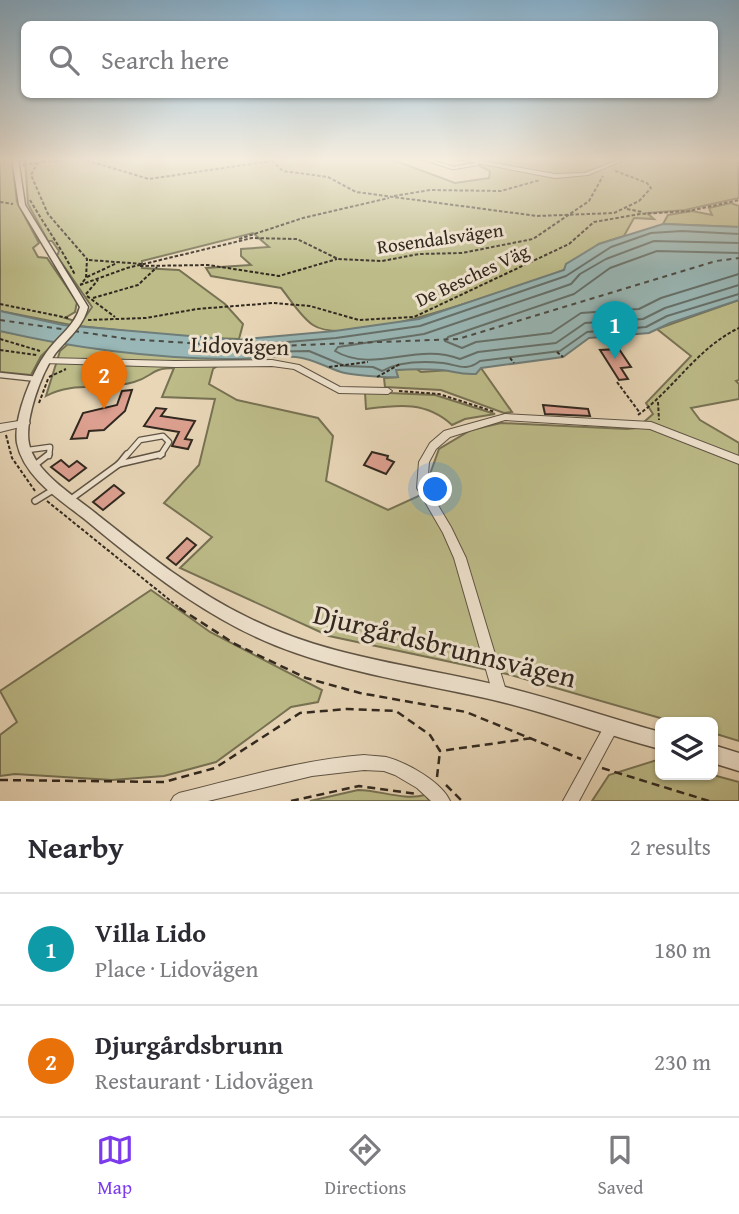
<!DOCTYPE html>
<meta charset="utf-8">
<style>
body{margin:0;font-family:"Gentium Book Plus",serif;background:#f2f2f3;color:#2b2b33}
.controls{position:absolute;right:21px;bottom:21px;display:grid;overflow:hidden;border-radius:10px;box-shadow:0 2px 5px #0004}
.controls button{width:63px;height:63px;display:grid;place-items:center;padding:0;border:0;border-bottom:2px solid #e1e1e2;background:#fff;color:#2b2b33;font:35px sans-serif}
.you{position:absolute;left:436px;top:490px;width:24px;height:24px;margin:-18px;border:5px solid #fff;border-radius:50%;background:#1a73e8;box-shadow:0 0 0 10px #1a73e833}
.badge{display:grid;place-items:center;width:46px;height:46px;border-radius:50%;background:#7c3aed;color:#fff;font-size:23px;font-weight:700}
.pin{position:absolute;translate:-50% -58px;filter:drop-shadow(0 2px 4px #0008)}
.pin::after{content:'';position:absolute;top:37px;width:24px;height:21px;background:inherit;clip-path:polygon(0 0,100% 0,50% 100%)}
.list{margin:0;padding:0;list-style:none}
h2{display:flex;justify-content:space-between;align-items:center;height:91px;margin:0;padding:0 28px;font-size:30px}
h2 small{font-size:23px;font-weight:400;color:#7c7c81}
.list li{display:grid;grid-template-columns:46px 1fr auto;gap:21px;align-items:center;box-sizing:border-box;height:112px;padding:0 28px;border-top:2px solid #e1e1e2}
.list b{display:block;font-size:26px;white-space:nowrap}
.list p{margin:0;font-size:23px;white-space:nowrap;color:#7c7c81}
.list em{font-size:23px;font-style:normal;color:#7c7c81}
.icon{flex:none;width:38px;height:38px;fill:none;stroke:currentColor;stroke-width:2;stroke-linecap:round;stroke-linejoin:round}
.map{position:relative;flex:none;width:739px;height:801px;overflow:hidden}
.search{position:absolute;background:#fff;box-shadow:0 2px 5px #0004;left:21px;right:21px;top:21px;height:77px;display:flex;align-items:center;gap:18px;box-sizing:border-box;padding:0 24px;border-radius:10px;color:#7c7c81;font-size:26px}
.sheet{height:315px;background:#fff}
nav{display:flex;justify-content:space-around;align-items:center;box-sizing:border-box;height:98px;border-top:2px solid #e1e1e2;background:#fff;font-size:19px;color:#7c7c81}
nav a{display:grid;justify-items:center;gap:4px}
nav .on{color:#7c3aed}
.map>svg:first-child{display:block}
.green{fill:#bdbc89;stroke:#777254;stroke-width:2}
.water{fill:#99b7b6;stroke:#6f7e7a;stroke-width:2}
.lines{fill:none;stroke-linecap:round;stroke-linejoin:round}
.shore{stroke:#65706a;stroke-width:2}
.ferry{stroke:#4b4c45;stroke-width:2;stroke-dasharray:5 4.5;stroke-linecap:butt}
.building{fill:#dda090;stroke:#31281f;stroke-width:2}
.service-far2-casing{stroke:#5f5445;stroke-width:4.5}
.service-far1-casing{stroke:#5f5445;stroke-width:7}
.service-casing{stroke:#5f5445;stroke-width:8}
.minor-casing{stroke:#5f5445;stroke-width:2}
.tertiary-casing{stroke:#5f5445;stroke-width:3}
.path-far1{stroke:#31281f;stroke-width:2;stroke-dasharray:3.5 2;stroke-linecap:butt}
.path{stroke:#31281f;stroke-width:2.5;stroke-dasharray:8 5;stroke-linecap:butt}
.service-far2{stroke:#f0e4d0;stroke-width:2.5}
.service-far1{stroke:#f0e4d0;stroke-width:4.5}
.service{stroke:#f0e4d0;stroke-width:5}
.minor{fill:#f0e4d0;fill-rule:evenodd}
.tertiary{fill:#f0e4d0;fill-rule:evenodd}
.labels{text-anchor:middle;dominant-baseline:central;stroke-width:6;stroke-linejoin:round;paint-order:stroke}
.far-street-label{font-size:19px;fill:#31281f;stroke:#f0e4d0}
.street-label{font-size:23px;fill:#31281f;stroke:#f0e4d0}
.near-street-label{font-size:28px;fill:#31281f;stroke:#f0e4d0}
</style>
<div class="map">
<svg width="739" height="801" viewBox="0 0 739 801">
<rect width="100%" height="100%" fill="#e8d6b7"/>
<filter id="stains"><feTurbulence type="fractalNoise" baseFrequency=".00286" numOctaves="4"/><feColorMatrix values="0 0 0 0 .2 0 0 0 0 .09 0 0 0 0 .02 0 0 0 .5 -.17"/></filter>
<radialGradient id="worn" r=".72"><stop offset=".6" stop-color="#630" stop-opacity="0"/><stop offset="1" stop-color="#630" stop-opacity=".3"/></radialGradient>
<!-- green -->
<g class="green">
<polygon points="0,158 12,158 17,202 39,243 33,248 38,257 47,258 77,302 75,312 65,318 75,321 71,325 0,311"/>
<path d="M25,158H388L455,183L489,178L490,171L464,158H738L739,198L685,210L647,213L654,219L634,218L624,236L599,244L564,270L546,277C502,290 350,350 313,325C301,317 290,299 281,288L211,276L206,268L251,265L241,256V249L269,247L253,233L142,261V268L179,270L225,304L243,324L239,339L183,337L79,326L92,307L57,256L59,251L52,241H48L28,204Z"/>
<polygon points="731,203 739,206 739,227 663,224 668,215 692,211 712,215 709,208"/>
<path d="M739,300V380L736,381L739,384V399L691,408L700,420L739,443V741L713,733V722H674L507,674L329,636L180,568L212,537L164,503L199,465L215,399L162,397L174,368C150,368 153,377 134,382C105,391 73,381 46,396L60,351L68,344L227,359L213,369L209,384L237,400L318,418L333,436L326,481L388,510L432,490L430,474L439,449L471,430L501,423L627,429L637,428L653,414L646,403L691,356L657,329Z"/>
<polygon points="0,331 56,342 41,356 31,375 0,372"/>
<polygon points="415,368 421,372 481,368 512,412 504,413 441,390 385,387 384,378 398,377 395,370"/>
<path d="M365,392L435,395L495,414L465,419L452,425C426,401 398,405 366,409Z"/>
<polygon points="151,590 210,632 322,690 318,702 291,707 216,762 164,776 112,780 15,774 0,776 0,735 17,722 0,691"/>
<polygon points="657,760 660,761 660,775 713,775 739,782 739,801 592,801 609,775"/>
<path d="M358,790C380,790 404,801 425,795L430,801H310Z"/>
</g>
<!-- water -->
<path class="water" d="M663,224L739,227V300L670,323L649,333L589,338L563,357L481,368L476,374C458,375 455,371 442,370C426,369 411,369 396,370L398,377C389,378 349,375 341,372C325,367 314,359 296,357C274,355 250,360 227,359C152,358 73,348 0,331V311L63,325L236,340L335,331L419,319L564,270L566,264L599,244Z"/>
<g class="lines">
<!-- shore -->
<g class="shore">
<path d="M739,234L682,231L651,233L611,247L566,276L420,326L336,338L252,345L249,349L252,352L309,351L345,366L373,367L382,371C400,361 422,361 443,363C458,365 466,372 480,361L560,351L587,332L646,327L667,316L739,294"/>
<path d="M739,243L654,241L606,259L580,274L571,284L551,291L424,334L338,347L335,351C374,374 416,342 460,359L478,352L556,343L585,323L643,319L665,308L739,285"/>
<polyline points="739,253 657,251 610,268 574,294 448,337 445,341 462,348 476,342 551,333 581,313 639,309 661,298 739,274"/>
</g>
<!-- ferry -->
<g class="ferry">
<polyline points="0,320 68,330"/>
<polyline points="74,331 128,339 250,347 458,339 716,261 739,258"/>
</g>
</g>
<!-- building -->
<g class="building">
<polygon points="619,349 631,367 621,368 628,379 619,380 600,350"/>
<polygon points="132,390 125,411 104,430 89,431 87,438 71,439 83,413 117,405 122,391"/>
<polygon points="543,405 588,409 590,416 545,414"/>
<polygon points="156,408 166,409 161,416 195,421 185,439 192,440 188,449 172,446 179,432 144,426"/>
<polygon points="372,452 388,456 387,459 394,462 386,474 364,465"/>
<polygon points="61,460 69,467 77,461 86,468 69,481 51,467"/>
<polygon points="114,485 124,493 103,510 93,502"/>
<polygon points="187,538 196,545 176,565 167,558"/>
</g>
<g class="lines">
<!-- service-far2 casing -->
<g class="service-far2-casing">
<polyline id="service-far2" points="422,158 453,168 477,164"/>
</g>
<!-- service-far1 casing -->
<g class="service-far1-casing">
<g id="service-far1">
<polyline points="0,375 37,379"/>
<polyline points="28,450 50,447 49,456"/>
<polyline points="126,456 140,440 163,436 169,442 160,456"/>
</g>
</g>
<!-- service casing -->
<g class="service-casing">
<g id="service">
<polyline points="119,464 127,454"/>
<polyline points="119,464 162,454"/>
<polyline points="35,465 49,454"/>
<polyline points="71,499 119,464"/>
<polyline points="35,501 53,490"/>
</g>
</g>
<!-- minor casing -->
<g class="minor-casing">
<g id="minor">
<polygon points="455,158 464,158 555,174 585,173 623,158 629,158 588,175 555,178 457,159"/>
<polygon points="46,358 175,361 272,360 299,365 340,387 388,388 392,391 388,394 339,393 294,369 272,366 175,367 43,363 42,361 43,359"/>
<polygon points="505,414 651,422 739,456 739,464 650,429 505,420 450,437 436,449 429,462 427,487 451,527 466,558 507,694 505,699 500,701 495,699 493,694 454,558 443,533 417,488 419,462 430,443 444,431"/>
<polygon points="25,420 28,421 30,423 28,425 0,432 0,424"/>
<polygon points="611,721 616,723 618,728 579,801 563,801 606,723"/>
<path d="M364,755C371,756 379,756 386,757C406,762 442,782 450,801H431L417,788L395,775L384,771L364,770L312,776L208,801H171L174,796L179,793C240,778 301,760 364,755Z"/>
</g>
</g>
<!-- tertiary casing -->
<g class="tertiary-casing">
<g id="tertiary">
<path d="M12,158H18L25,205L88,307C83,327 68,338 55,354C41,373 24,421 29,444C35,472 73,495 94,512C142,550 191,590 247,617C325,657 413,665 497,685C552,698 606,717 660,732V749C606,735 553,714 498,701C430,685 362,676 296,653C216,626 151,574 87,521C62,501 24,478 17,443C13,418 33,369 49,349C60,335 75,325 80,307L19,205Z"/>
<polygon points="713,745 739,753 739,771 713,763"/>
</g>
</g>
<!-- path-far1 -->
<g class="path-far1">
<polyline points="49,158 37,164 31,175 48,214 87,259 86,278 81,284"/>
<polyline points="277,158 272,161 283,171 328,177 356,192 537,216 614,213 639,201 651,188 647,183 613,170"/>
<polyline points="43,162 82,159 149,179 271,161"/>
<polyline points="23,165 38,163"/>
<polyline points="394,196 430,190 501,191 540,180"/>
<path d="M30,200C45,226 62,249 75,275"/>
<polyline points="0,202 13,204"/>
<polyline points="627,209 642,212"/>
<polyline points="239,239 303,218 389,198"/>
<polyline points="89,260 143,264"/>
<polyline points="140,266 208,265 279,276 337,259"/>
<polyline points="87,277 117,263"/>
<polyline points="80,285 127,268 252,238 297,239 338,259 382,261 419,254 462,253 533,239 589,201 603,176"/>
<polyline points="86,294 98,280"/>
<polyline points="87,296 115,317"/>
<polyline points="93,298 138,285 157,267"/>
<polyline points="0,304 68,318"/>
<polyline points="88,320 146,318 197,309 273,303 310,306 359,320 414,317 569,244 594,222 640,214 689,211 739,200"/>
<polyline points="0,339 40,351"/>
<polyline points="0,350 37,355"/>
<polyline points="557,352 563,357"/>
<polyline points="510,358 514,363"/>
<polyline points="329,367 368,362"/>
<polyline points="49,377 66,369"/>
<polyline points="377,377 400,364"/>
<polyline points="617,382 640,413"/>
<polyline points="399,391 439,394 495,412"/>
<polyline points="658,402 659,420"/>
<polyline points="39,403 48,379"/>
<path d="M638,415C675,388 697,348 739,328"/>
<polyline points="6,435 12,458 35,491"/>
<polyline points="47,501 182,610"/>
</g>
<!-- path -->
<g class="path">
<polyline points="179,608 235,644 306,678 360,693 466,712 581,759"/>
<polyline points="602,768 709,801"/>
<polyline points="437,777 440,751"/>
<polyline points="0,780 164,782 215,768 300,713 347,709 396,711 430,735 440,751 533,738"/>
<polyline points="446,785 462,801"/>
<polyline points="291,801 359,786 417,794"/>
</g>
<!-- service-far2 -->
<use href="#service-far2" class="service-far2"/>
<!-- service-far1 -->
<use href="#service-far1" class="service-far1"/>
<!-- service -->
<use href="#service" class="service"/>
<!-- minor -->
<use href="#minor" class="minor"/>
<!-- tertiary -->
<use href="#tertiary" class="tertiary"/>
</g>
<!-- sky -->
<linearGradient id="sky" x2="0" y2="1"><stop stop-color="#88b5d4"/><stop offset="0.59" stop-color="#f5eddf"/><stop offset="1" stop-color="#f5eddf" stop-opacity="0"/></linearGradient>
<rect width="739" height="270" fill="url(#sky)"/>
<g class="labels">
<!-- far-street labels -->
<g class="far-street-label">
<text transform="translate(440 238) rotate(-8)">Rosendalsvägen</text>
<text transform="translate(472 275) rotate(-25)">De Besches Väg</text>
</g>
<!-- street labels -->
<g class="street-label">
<text transform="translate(240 345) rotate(2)">Lidovägen</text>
</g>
<!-- near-street labels -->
<g class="near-street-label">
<text transform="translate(445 645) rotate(14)">Djurgårdsbrunnsvägen</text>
</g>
</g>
<rect width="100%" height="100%" filter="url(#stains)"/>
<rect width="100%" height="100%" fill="url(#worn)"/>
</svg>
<div class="controls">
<button><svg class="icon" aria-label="layers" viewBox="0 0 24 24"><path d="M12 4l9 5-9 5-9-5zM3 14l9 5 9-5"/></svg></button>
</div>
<div class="you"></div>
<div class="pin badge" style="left:615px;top:359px;background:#0f9aa8">1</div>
<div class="pin badge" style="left:104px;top:409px;background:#e8710a">2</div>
<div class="search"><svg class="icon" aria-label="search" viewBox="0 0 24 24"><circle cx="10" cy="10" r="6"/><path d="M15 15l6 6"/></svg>Search here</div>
</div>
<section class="sheet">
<h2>Nearby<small>2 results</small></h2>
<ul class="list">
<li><span class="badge" style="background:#0f9aa8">1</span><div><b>Villa Lido</b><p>Place · Lidovägen</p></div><em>180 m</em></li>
<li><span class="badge" style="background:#e8710a">2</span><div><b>Djurgårdsbrunn</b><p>Restaurant · Lidovägen</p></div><em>230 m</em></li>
</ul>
</section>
<nav>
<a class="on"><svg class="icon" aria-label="map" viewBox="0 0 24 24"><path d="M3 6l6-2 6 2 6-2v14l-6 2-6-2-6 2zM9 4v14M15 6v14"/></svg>Map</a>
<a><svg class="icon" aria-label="directions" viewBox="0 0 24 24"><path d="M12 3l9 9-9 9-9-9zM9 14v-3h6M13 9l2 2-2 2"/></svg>Directions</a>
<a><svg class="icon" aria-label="saved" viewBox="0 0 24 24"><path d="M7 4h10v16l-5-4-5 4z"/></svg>Saved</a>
</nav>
